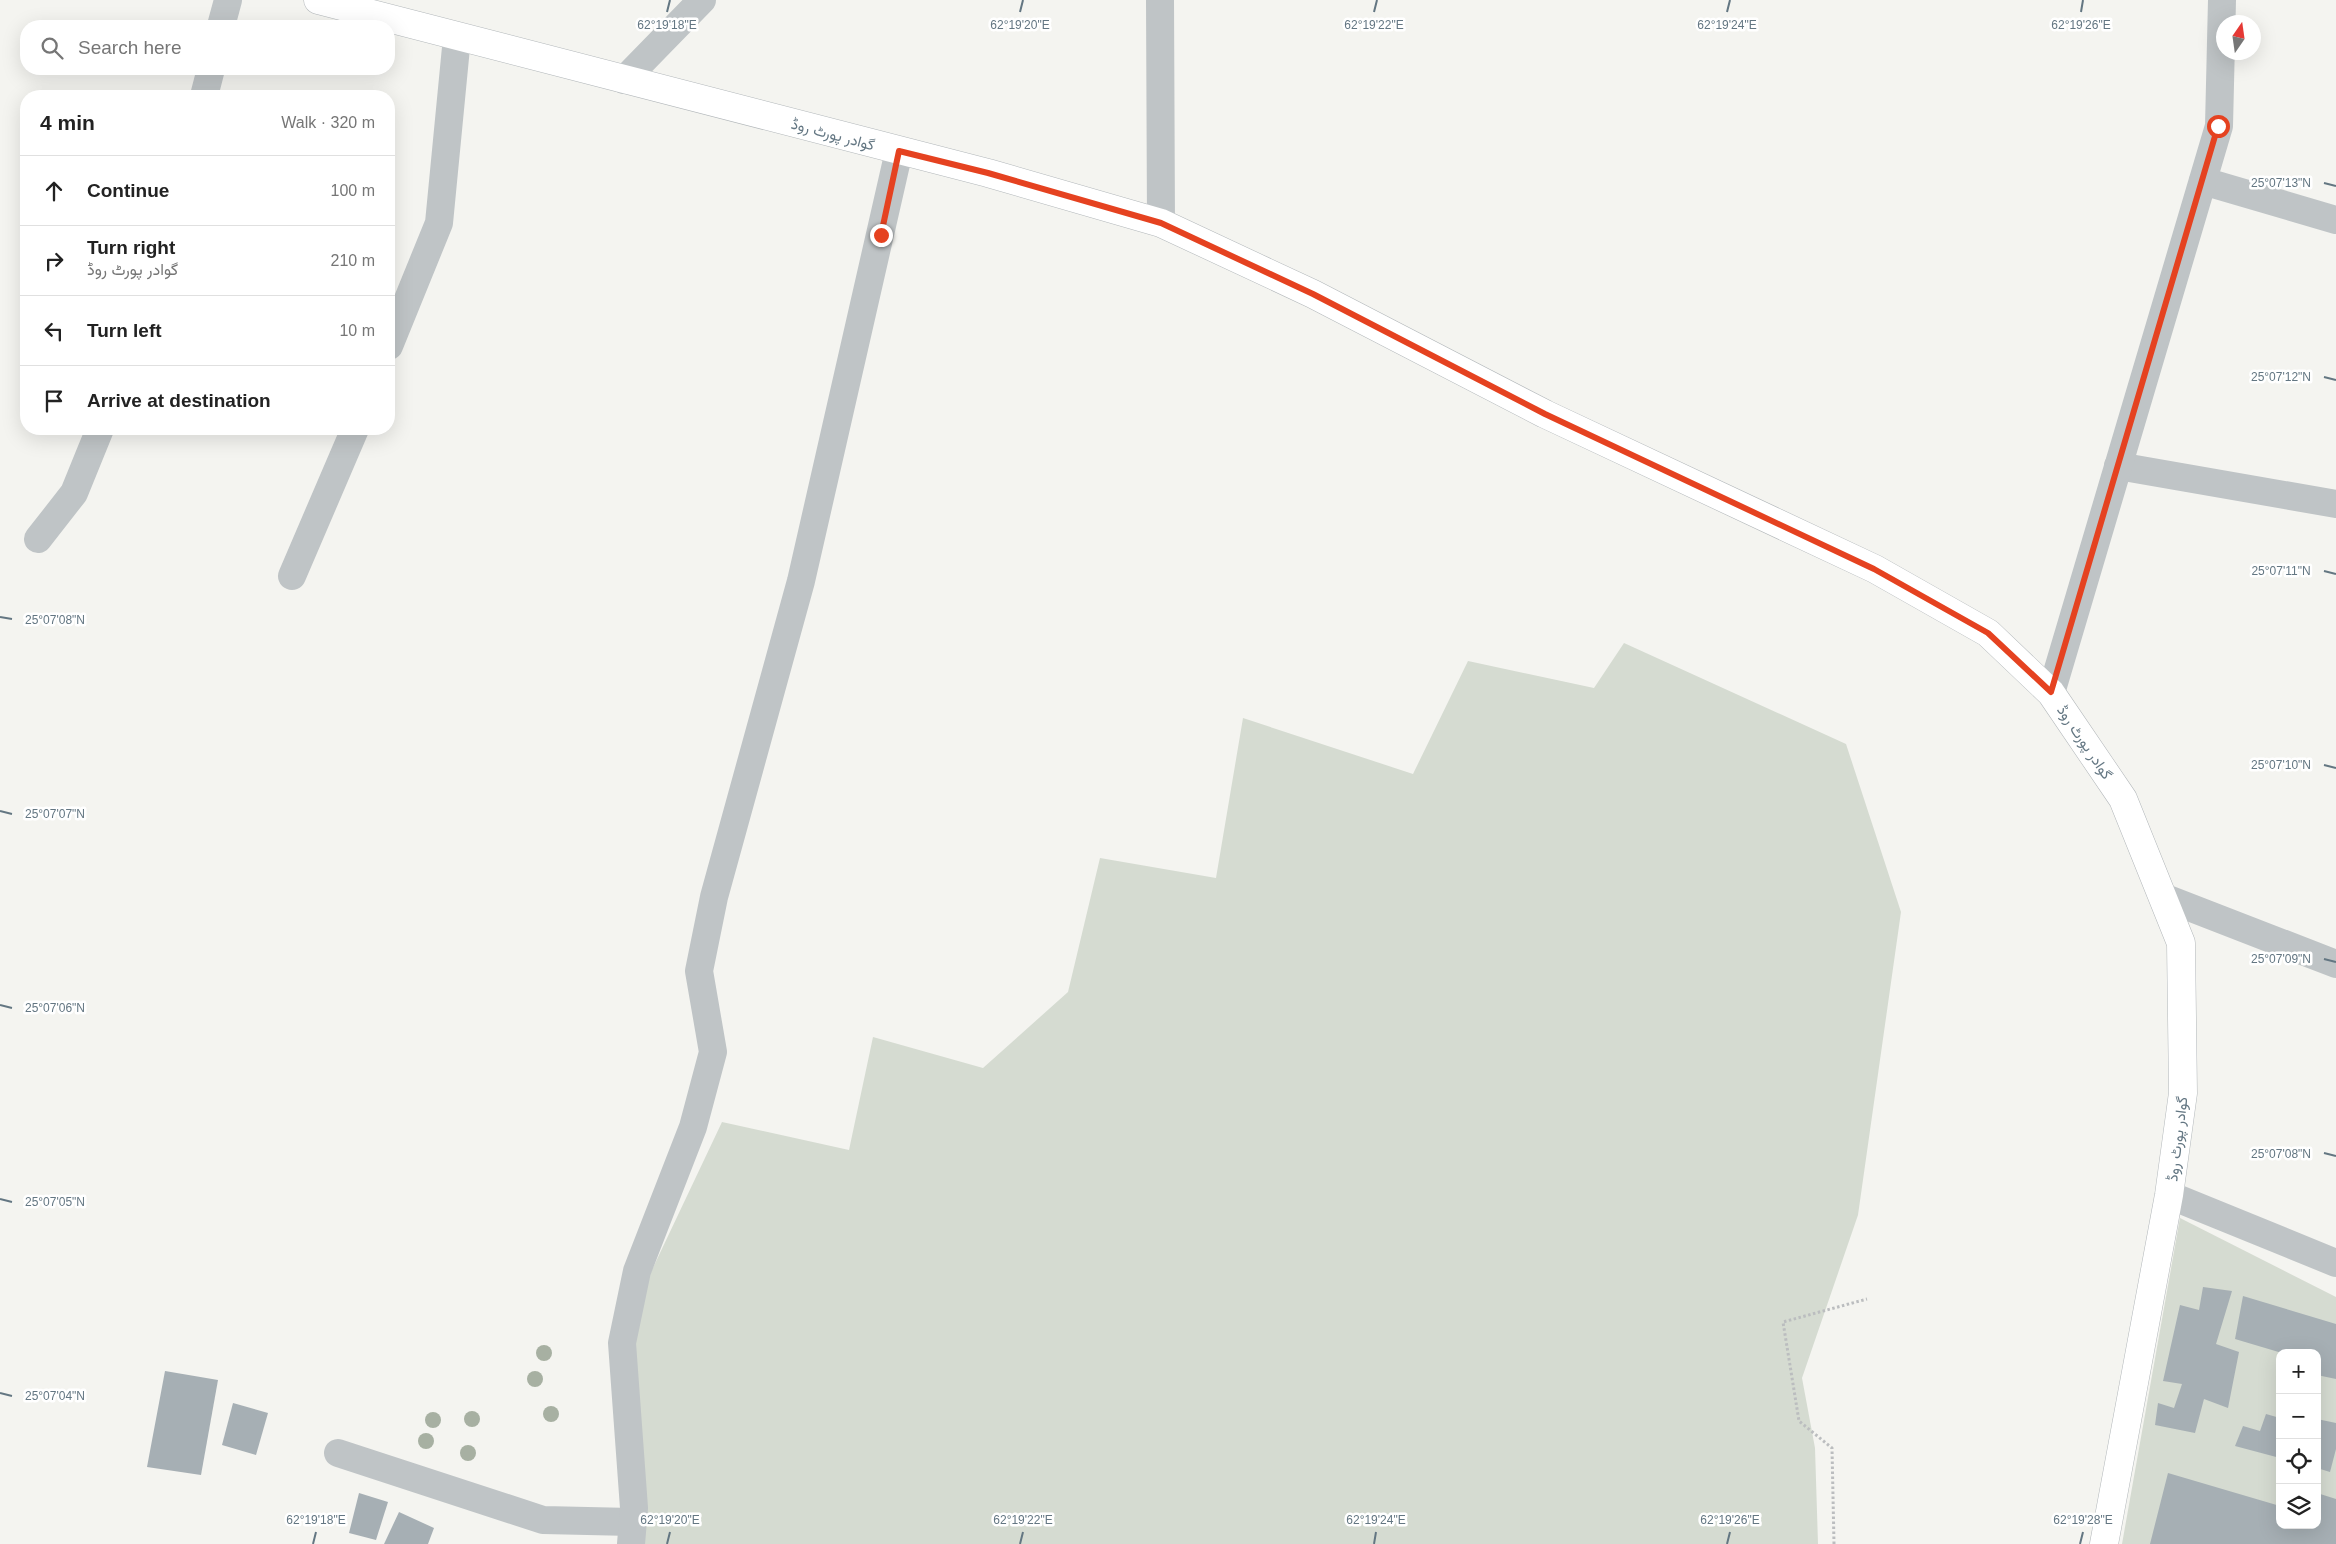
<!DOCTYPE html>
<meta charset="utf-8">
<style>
body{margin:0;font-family:Arial,Vazirmatn,sans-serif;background:#f2f2f2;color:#222}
.controls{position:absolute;right:15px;bottom:15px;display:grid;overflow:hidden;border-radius:10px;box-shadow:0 5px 20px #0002}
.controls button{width:45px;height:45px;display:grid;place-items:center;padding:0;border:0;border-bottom:1px solid #e0e0e0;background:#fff;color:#222;font:25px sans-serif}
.compass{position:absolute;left:2216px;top:15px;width:45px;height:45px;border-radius:50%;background:#fff;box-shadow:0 5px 20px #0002;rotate:13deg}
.stop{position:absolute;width:15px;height:15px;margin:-11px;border:4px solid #e54220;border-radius:50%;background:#fff}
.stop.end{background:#e54220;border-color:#fff;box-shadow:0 1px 5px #0008}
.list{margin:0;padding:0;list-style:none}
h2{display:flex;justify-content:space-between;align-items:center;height:65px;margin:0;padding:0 20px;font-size:21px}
h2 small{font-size:16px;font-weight:400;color:#767676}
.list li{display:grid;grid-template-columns:32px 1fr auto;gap:15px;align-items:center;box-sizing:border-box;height:70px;padding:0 20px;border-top:1px solid #e0e0e0}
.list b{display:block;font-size:19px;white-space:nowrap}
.list p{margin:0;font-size:16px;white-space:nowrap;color:#767676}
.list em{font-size:16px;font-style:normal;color:#767676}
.icon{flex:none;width:28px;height:28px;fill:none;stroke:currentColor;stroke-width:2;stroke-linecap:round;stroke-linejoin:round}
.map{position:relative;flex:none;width:2336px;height:1544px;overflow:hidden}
.search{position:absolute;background:#fff;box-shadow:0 5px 20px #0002;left:20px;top:20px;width:375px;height:55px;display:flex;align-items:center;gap:12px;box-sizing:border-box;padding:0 18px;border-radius:20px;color:#767676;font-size:19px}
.panel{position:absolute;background:#fff;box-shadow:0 5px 20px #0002;left:20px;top:90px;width:375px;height:345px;border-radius:20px}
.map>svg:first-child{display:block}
.green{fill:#d5dbd1;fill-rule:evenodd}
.building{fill:#a6afb4}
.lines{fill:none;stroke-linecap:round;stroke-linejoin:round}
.primary-casing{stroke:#b2b7ba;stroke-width:29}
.path{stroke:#bbbdbf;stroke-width:3;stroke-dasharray:2.5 2.5;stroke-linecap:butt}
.minor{stroke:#bfc4c6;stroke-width:28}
.tertiary{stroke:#bfc4c6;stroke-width:28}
.primary{stroke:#fff;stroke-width:28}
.tree{fill:#a7b0a2}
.route{stroke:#e54220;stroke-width:6}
.ticks{fill:none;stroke:#637682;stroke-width:2}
.labels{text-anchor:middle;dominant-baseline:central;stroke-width:5;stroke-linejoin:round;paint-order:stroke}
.street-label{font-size:15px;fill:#637682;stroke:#fff}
.ticks-label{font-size:12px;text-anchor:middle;fill:#637682;stroke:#fff;stroke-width:5;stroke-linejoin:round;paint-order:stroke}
</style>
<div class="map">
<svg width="2336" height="1544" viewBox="0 0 2336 1544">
<rect width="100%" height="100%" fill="#f4f4f0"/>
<!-- green -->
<g class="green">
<polygon points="1624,643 1846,744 1901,912 1858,1215 1802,1378 1815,1448 1818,1544 643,1544 634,1351 642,1291 722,1122 849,1150 873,1037 983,1068 1068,992 1100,858 1216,878 1243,718 1413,774 1468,661 1594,688"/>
<path d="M2180,1218L2336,1297V1544H2122ZM2280,1353H2317V1525H2280Z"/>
</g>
<!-- building -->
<g class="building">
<polygon points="2203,1287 2232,1291 2216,1344 2239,1352 2228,1408 2204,1399 2195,1433 2155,1425 2158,1403 2174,1408 2182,1384 2163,1381 2180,1305 2199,1310"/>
<polygon points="2243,1296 2336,1324 2336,1379 2317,1375 2317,1353 2282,1353 2235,1339"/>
<polygon points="165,1371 218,1380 201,1475 147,1467"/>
<polygon points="233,1403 268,1413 256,1455 222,1445"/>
<polygon points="2266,1414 2280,1418 2280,1458 2235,1446 2243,1426 2260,1431"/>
<polygon points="2317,1419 2336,1423 2336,1449 2330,1472 2317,1468"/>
<polygon points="2168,1473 2280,1506 2280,1525 2317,1525 2317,1493 2336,1499 2336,1544 2150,1544"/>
<polygon points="359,1493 388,1502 376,1540 349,1533"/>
<polygon points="399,1512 434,1528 428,1544 384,1544"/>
</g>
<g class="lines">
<!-- primary casing -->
<g class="primary-casing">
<polyline id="primary" points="318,0 988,173 1161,223 1313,294 1545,414 1875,569 1988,633 2051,693 2123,799 2181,943 2183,1093 2169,1195 2104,1544"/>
</g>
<!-- path -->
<polyline class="path" points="1834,1544 1832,1448 1799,1421 1783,1322 1867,1299"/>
<!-- minor -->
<g class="minor">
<polyline points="1160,0 1161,223"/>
<polyline points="221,26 228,0"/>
<polyline points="624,80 702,0"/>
<polyline points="204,96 211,69"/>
<polyline points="2203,181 2336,220"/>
<polyline points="389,346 439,223 457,37"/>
<polyline points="2118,466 2336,504"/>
<polyline points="38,539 74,493 100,429"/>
<polyline points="292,576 355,429"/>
<polyline points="2163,897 2336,964"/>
<polyline points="2169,1195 2336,1263"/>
<polyline points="338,1453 543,1520 632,1522"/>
<polyline points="631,1544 634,1508 622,1343 637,1271 693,1127 713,1052 699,971 714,897 801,581 899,151"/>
</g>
<!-- tertiary -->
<polyline class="tertiary" points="2051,693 2219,126 2222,0"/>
<!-- primary -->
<use href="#primary" class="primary"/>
</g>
<!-- trees -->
<g class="tree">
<circle cx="544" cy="1353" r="8"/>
<circle cx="535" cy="1379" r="8"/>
<circle cx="551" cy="1414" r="8"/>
<circle cx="472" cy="1419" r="8"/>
<circle cx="433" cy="1420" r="8"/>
<circle cx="426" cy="1441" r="8"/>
<circle cx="468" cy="1453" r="8"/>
</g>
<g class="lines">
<!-- route -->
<polyline class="route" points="881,235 899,151 988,173 1161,223 1313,294 1545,414 1874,569 1988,633 2051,692 2218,126"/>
</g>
<!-- ticks -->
<path class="ticks" d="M667,12L670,0M1020,12L1023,0M1374,12L1377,0M1727,12L1730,0M2081,12L2083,0M2324,183L2336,186M2324,377L2336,380M2324,571L2336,574M0,617L12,619M2324,765L2336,768M0,811L12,814M2324,959L2336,962M0,1005L12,1008M2324,1153L2336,1156M0,1199L12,1202M0,1393L12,1396M313,1544L316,1532M667,1544L670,1532M1020,1544L1023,1532M1374,1544L1376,1532M1727,1544L1730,1532M2080,1544L2083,1532"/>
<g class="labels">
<!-- street labels -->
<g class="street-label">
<text transform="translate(833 134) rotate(15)">گوادر پورٹ روڈ</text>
<text transform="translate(2085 742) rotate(56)">گوادر پورٹ روڈ</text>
<text transform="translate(2177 1139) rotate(-83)">گوادر پورٹ روڈ</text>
</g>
</g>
<g class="ticks-label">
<text x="667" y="29">62°19'18"E</text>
<text x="1020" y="29">62°19'20"E</text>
<text x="1374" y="29">62°19'22"E</text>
<text x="1727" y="29">62°19'24"E</text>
<text x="2081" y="29">62°19'26"E</text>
<text x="2281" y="187">25°07'13"N</text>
<text x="2281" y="381">25°07'12"N</text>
<text x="2281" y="575">25°07'11"N</text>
<text x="55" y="624">25°07'08"N</text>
<text x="2281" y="769">25°07'10"N</text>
<text x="55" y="818">25°07'07"N</text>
<text x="2281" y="963">25°07'09"N</text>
<text x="55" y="1012">25°07'06"N</text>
<text x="2281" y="1158">25°07'08"N</text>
<text x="55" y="1206">25°07'05"N</text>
<text x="55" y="1400">25°07'04"N</text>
<text x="316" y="1524">62°19'18"E</text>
<text x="670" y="1524">62°19'20"E</text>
<text x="1023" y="1524">62°19'22"E</text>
<text x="1376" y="1524">62°19'24"E</text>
<text x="1730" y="1524">62°19'26"E</text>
<text x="2083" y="1524">62°19'28"E</text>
</g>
</svg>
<div class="controls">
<button>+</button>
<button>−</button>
<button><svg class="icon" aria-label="locate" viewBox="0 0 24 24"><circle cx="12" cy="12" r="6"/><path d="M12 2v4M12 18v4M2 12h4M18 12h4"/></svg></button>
<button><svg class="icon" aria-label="layers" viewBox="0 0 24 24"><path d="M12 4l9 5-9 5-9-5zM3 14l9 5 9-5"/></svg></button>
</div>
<svg class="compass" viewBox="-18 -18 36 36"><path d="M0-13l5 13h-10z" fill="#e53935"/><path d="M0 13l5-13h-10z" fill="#767676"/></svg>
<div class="stop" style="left:2218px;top:126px"></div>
<div class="stop end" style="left:881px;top:235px"></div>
<div class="search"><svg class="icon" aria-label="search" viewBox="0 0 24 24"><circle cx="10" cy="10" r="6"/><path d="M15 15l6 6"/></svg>Search here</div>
<section class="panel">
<h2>4 min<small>Walk · 320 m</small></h2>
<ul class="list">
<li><svg class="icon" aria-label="ahead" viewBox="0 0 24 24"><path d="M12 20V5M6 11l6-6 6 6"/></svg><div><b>Continue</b></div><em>100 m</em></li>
<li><svg class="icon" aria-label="right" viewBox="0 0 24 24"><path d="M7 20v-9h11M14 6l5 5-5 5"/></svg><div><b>Turn right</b><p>گوادر پورٹ روڈ</p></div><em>210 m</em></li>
<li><svg class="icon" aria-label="left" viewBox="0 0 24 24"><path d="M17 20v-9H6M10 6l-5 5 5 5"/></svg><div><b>Turn left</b></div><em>10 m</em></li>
<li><svg class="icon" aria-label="arrive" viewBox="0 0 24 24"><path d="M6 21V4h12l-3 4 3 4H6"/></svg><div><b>Arrive at destination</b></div></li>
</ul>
</section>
</div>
